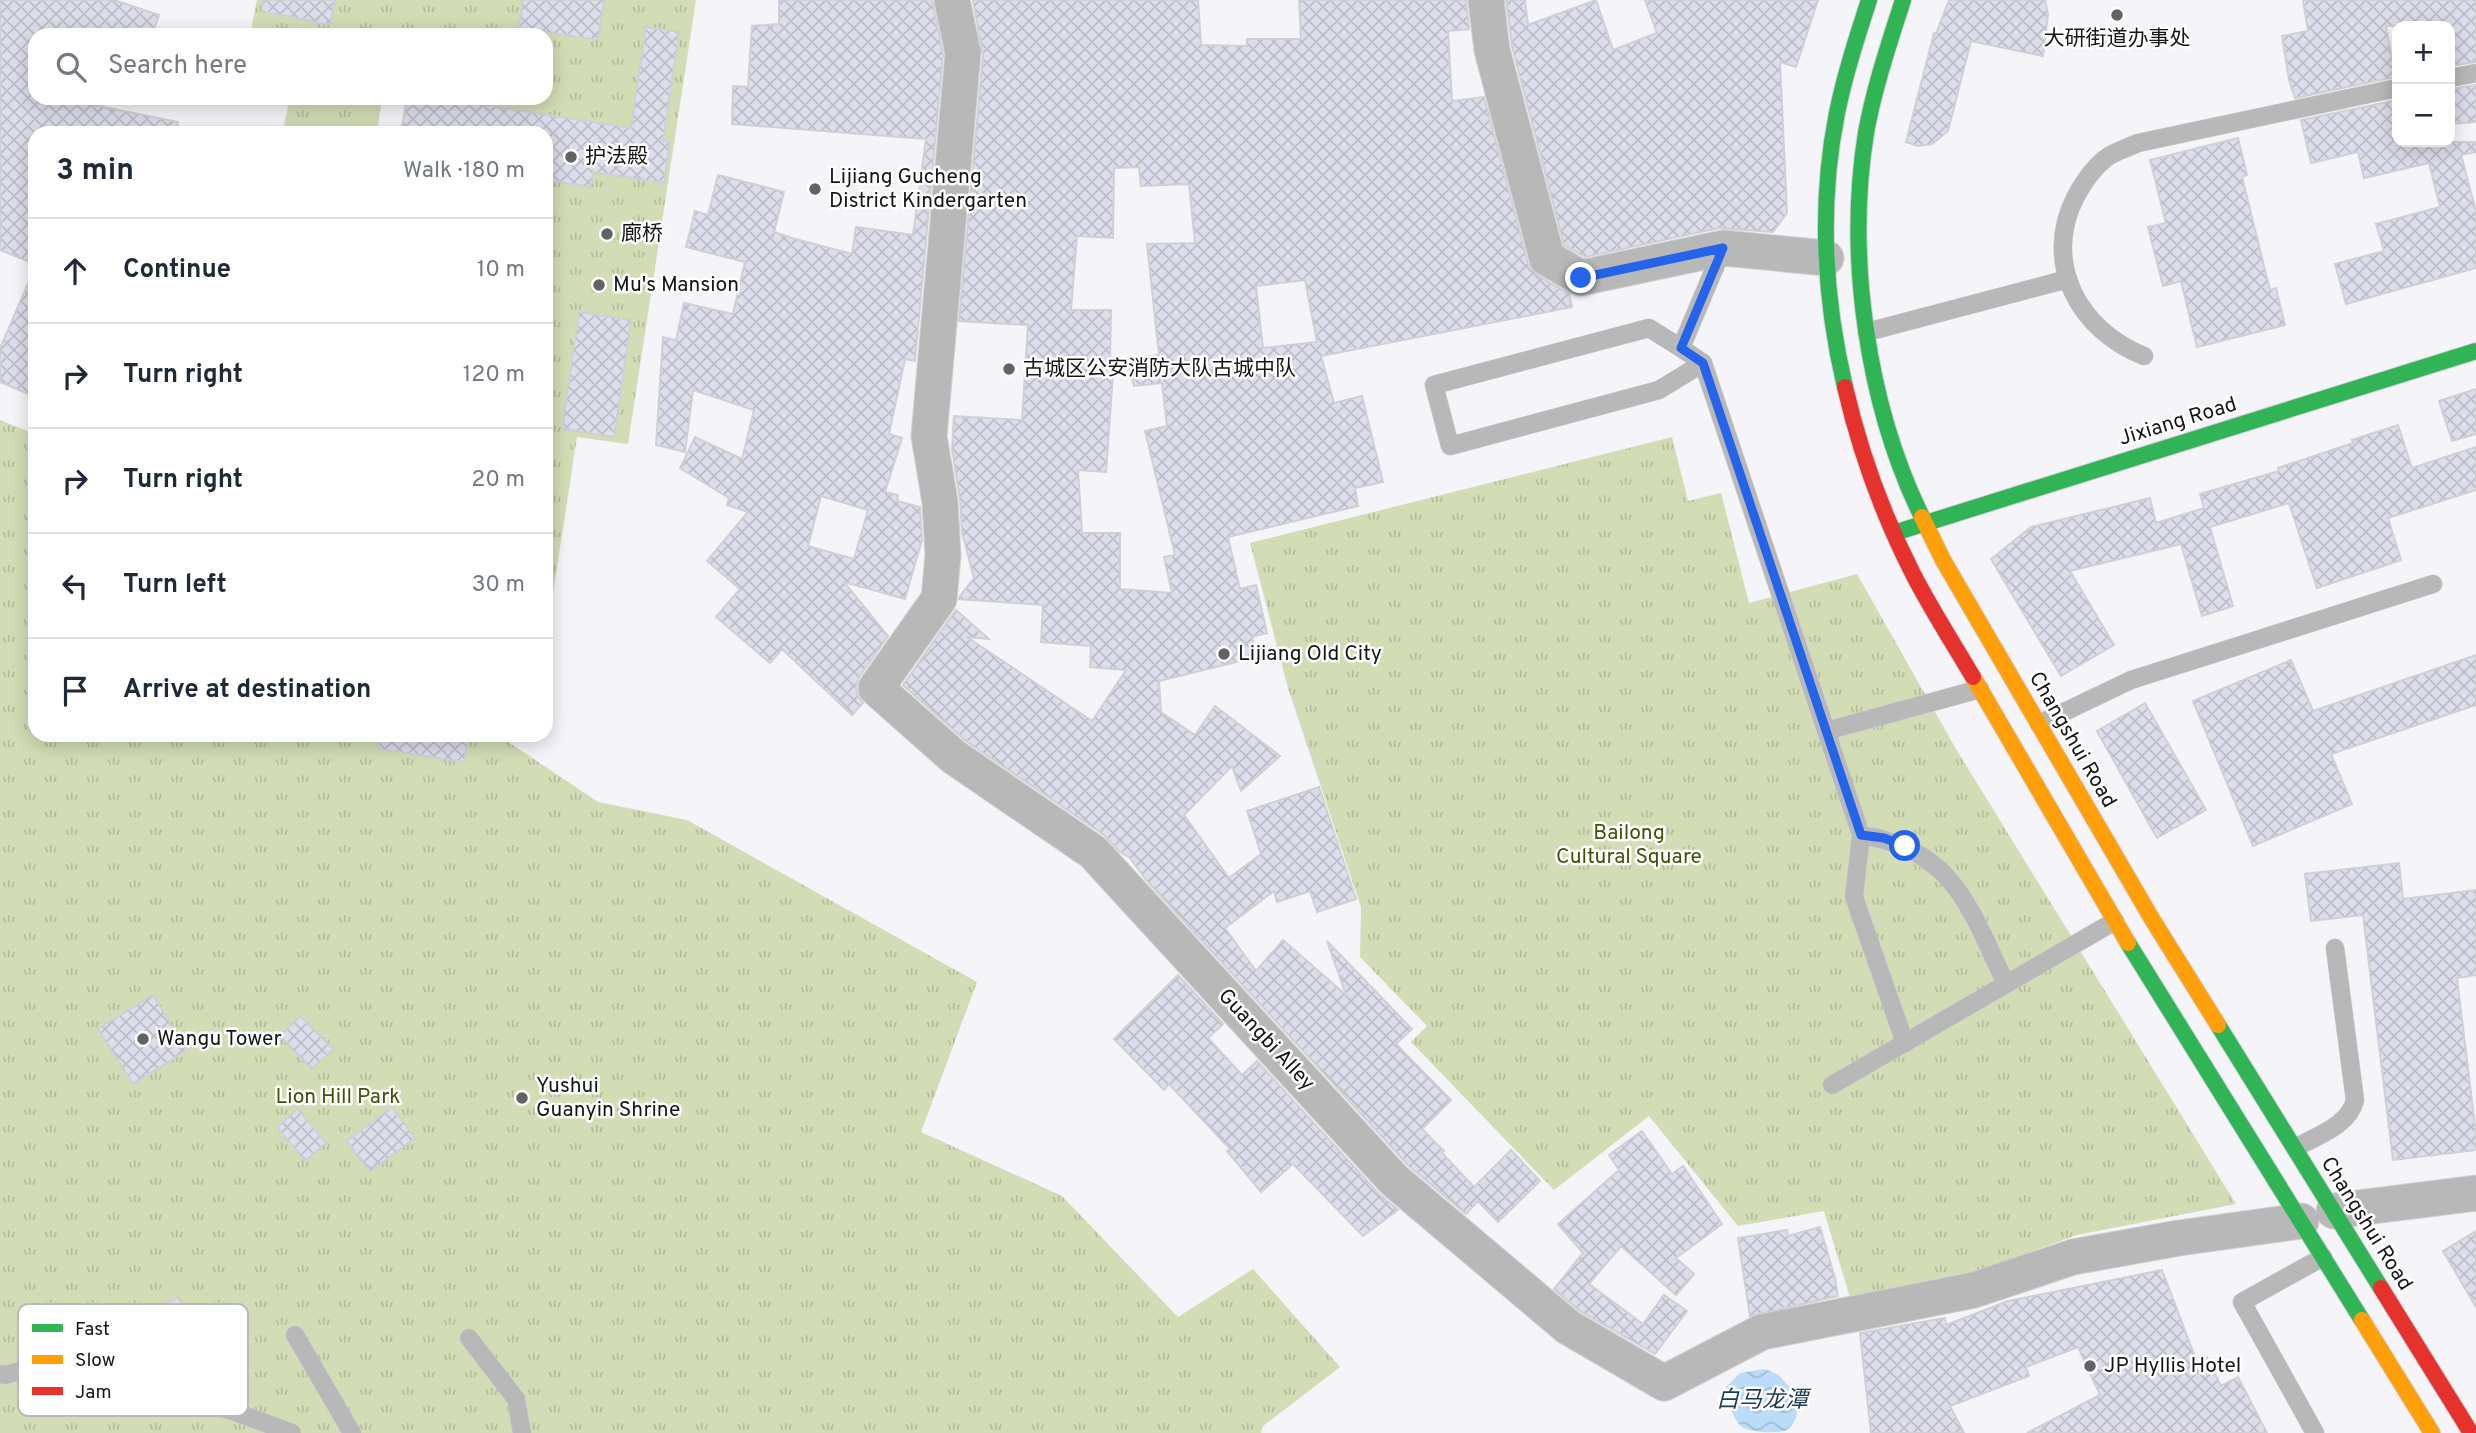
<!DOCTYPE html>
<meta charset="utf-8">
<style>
body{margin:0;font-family:Overpass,"Noto Sans SC",sans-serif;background:#f6f6f7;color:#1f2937}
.controls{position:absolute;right:21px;top:21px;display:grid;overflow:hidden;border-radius:14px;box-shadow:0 4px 18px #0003}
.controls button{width:63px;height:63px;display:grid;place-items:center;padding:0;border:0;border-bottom:2px solid #e0e1e3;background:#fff;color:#1f2937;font:35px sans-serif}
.stop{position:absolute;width:21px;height:21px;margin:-16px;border:5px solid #2563eb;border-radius:50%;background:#fff}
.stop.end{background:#2563eb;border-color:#fff;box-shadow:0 2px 7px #0008}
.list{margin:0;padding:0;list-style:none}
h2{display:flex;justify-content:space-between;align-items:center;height:91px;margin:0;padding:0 28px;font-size:30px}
h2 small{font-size:23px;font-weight:400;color:#747a83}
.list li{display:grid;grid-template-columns:46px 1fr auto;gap:21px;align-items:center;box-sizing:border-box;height:105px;padding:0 28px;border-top:2px solid #e0e1e3}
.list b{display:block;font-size:26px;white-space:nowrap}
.list em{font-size:23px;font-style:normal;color:#747a83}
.icon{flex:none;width:38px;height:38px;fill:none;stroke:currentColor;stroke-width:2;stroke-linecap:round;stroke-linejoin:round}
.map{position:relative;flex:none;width:2476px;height:1433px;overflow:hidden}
.search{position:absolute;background:#fff;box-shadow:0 4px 18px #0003;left:28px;top:28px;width:525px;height:77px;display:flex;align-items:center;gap:18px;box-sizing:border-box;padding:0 24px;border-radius:21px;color:#747a83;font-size:26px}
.panel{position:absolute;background:#fff;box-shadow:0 4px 18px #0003;left:28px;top:126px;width:525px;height:616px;border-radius:21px}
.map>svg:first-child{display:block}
.park{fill:url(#park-tufts)}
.water{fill:url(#water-waves)}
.building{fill:url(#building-cross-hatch);stroke:#d0d0d4;stroke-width:2;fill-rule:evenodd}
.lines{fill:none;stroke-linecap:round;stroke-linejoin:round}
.lane-casing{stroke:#d1d1d4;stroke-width:19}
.street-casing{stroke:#d1d1d4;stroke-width:37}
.fast-casing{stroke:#d1d1d4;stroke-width:18}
.slow-casing{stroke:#d1d1d4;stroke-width:18}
.jam-casing{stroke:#d1d1d4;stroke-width:18}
.lane{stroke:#b8b8b8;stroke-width:18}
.street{stroke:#b8b8b8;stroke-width:35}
.fast{stroke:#30b455;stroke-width:16}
.slow{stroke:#ff9f0a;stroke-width:16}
.jam{stroke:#e5322d;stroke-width:16}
.route{stroke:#2563eb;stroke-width:9}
.poi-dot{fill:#636366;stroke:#fff;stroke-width:2.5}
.labels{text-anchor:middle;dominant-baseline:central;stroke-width:5;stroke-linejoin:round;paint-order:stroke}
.poi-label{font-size:21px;fill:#151517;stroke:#fff;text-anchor:start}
.street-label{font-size:21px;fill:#151517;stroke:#fff}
.park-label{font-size:21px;fill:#435008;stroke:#fff}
.water-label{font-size:23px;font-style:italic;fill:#193b56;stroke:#fff}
.key{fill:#fff;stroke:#b9b9b9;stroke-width:2}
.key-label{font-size:19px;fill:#151517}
</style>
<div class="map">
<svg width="2476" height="1433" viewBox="0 0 2476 1433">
<defs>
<pattern id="park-tufts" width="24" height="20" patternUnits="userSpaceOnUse" patternTransform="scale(1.75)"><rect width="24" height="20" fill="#d2ddb5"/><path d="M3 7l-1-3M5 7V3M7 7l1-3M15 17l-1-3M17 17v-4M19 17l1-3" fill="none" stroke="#b3bd9b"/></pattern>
<pattern id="water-waves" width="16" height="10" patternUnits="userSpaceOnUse" patternTransform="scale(1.75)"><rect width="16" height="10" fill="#bbdcf9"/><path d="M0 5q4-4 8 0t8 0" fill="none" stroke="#a0bcd5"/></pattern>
<pattern id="building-cross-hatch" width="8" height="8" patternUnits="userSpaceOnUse" patternTransform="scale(1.75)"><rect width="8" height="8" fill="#dddeeb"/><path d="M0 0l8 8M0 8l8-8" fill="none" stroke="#bdbec9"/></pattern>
</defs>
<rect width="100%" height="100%" fill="#f4f4f9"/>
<!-- park -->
<g class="park">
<polygon points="257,0 696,0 628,444 577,437 552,600 546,599 546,133 474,133 479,98 546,98 546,35 250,35"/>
<polygon points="290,98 382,98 377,133 282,133"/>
<polygon points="0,420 35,434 35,735 498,735 598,802 687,820 977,982 921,1132 1062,1196 1178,1317 1253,1269 1340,1367 1263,1426 1261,1433 0,1433"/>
<polygon points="1672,437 1688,501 1721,493 1749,603 1857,574 1956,749 2236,1204 2077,1235 1939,1285 1850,1298 1824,1211 1738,1226 1649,1116 1554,1190 1411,1042 1427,1026 1360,957 1361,907 1288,688 1250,543"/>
</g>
<!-- water -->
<path class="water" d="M1764,1369C1777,1372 1782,1378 1790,1388C1800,1400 1801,1422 1785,1431C1775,1433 1751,1433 1742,1427C1731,1418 1729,1400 1726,1387L1740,1373Z"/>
<!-- building -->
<g class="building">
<polygon points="0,0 114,0 159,15 152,35 35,35 35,98 80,98 79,102 178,122 177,133 35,133 35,264 0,250"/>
<polygon points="263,0 335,0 330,25 262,11"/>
<polygon points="523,0 604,0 598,40 519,28"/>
<path d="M779,0H932L943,54L915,361L905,359L889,434L902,438L885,492L898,495L897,501L920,507L922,540L905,599L844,582L888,636L859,677L856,686L857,694L863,703L852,715L782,649L770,663L716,617L740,589L707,561L748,512L727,505L729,498L680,468L695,437L742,459L754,410L693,390L685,452L656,445L663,337L676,340L684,303L733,314L745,262L686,247L695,211L708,215L718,175L784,192L774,232L792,238L852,254L856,227L913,235L926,139L732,124L733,86L748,87L752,26L779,24ZM821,496L868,510L854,559L808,546Z"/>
<path d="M973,0H1198L1201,45L1247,46V39H1301L1299,0H1466L1469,29L1448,31L1452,101L1484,97L1528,263L1537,275L1569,294L1572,307L1321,356L1334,403L1362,396L1383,482L1355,488L1358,506L1228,537L1240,589L1256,585L1267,633L1252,637L1257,657L1159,681L1161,712L1195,735L1215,706L1280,756L1241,791L1232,766L1184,815L1229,878L1261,854L1247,811L1319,787L1356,899L1317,912L1310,891L1277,902L1274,891L1225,928L1256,971L1283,940L1346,995L1327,941L1412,1029L1396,1044L1451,1100L1422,1129L1444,1151L1442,1153L1474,1187L1511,1150L1540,1181L1498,1222L1478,1201L1466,1214L1408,1165L1147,881L1130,858L1120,852L1104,835L966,741L903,685L956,610L989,639L967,637L1092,721L1126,670L1090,667L1091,646L1041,642L1043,605L959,599L960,596L974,578L962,532L960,499L952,449L954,416L1022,420L1028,325L959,321L983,55ZM1139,167L1141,186L1189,184L1195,243L1147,244L1159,355L1127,359L1134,386L1162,383L1167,426L1145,431L1175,555L1164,557L1172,593L1120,589V533H1082L1078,470L1106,472L1114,360L1110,361L1111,310H1071L1077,236L1113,238L1114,168ZM1305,280L1317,342L1263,348L1256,286Z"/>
<polygon points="1506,0 1525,0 1528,25 1596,0 1613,50 1657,33 1645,0 1818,0 1796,67 1780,62 1787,213 1773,232 1719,228 1585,257 1564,245 1512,46"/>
<polygon points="1949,0 2045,0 2048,14 2043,56 1971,41 1948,131 1932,144 1918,146 1906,142 1934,33 1936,34"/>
<polygon points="2303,0 2476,0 2476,62 2450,66 2450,26 2386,26 2395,77 2295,98 2289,80 2282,36 2308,31"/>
<polygon points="646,27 679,32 663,141 670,142 664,183 593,172 591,187 546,180 546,133 401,133 407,98 466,98 465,102 631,128"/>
<polygon points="2476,85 2476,122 2450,124 2450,89"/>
<polygon points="2397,100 2397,142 2476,142 2476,152 2461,155 2476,211 2476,268 2346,304 2335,264 2384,251 2376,224 2440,207 2429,163 2364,178 2358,152 2311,163 2301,120"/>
<polygon points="2238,138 2247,175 2242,177 2270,290 2276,288 2285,325 2197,347 2181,281 2163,286 2148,227 2166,223 2150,160"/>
<polygon points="35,268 35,397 0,382 0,348"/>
<polygon points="579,312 631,320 614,437 562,429"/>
<polygon points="2476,389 2476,434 2452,441 2439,401"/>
<polygon points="2398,425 2412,468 2476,447 2476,490 2388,518 2401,560 2317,588 2289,503 2210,527 2233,606 2202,616 2181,544 2070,571 2114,645 2061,676 1991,559 2031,527 2150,498 2156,523 2204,508 2200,494 2279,471 2278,468 2353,443 2352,440"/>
<polygon points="2476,655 2476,705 2331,754 2352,804 2253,846 2193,701 2291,660 2313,711"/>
<polygon points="2145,703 2206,810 2157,838 2097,731"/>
<polygon points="380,735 468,735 464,762 379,749"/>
<polygon points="2399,863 2403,899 2476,890 2476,975 2457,978 2476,1134 2476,1150 2393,1160 2363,915 2311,921 2305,874"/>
<polygon points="1178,975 1223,1024 1208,1038 1242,1075 1257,1061 1379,1194 1398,1210 1363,1236 1293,1164 1261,1192 1227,1151 1230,1149 1169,1084 1164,1090 1114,1039"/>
<polygon points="153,995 187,1050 133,1084 98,1029"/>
<polygon points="300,1016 333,1049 312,1069 280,1036"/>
<polygon points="392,1107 415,1138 370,1172 347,1141"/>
<polygon points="298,1109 326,1143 305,1161 277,1127"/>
<polygon points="1642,1131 1672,1174 1683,1166 1722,1224 1676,1258 1694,1274 1676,1295 1621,1246 1589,1284 1643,1324 1664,1295 1687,1311 1655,1354 1580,1311 1554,1289 1583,1253 1558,1224 1619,1170 1609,1155"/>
<polygon points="1820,1227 1835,1278 1838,1296 1750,1316 1738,1238 1787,1230 1788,1236"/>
<polygon points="2476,1231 2476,1307 2443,1251"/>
<polygon points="2162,1270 2197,1362 2207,1357 2221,1386 2238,1377 2267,1433 2027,1433 2100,1395 2078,1347 2026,1367 2029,1376 1950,1406 1964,1433 1871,1433 1860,1333 1945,1318 1946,1325 2008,1301"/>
<polygon points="179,1297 220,1383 199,1393 196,1393 156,1308"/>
</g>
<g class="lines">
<!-- lane casing -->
<g class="lane-casing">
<g id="lane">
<polyline points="2450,78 2476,73"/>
<polyline points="1723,248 1681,348 1703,363 1861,835 1854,897 1905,1043"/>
<polyline points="1867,332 2068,279"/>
<polyline points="1681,348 1649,328 1434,385 1450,446 1659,390 1703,363"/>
<path d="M2144,356C2080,331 2042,264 2075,198C2083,183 2094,166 2109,156C2117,151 2129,147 2138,143L2397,88"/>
<polyline points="2039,724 2131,680 2433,584"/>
<polyline points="1826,731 1980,689"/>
<path d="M1861,835C1954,849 1970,909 2006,984"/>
<polyline points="1832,1085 2115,921"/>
<path d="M2295,1148C2316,1136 2349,1126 2355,1100L2335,948"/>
<polyline points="295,1335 352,1433"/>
<polyline points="469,1338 516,1399 522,1433"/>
<polyline points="0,1374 6,1375 71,1355 126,1350 183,1402 230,1410 292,1433"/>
<polyline points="2315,1433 2242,1302 2323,1257"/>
</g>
</g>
<!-- street casing -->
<g class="street-casing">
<g id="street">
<polyline points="952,0 963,53 929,436 940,502 943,555 939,599 876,688 954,757 1093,852 1394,1180 1568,1327 1664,1383 1762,1332 1974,1290 2073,1257 2179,1238 2301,1221"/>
<polyline points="1486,0 1492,50 1547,258 1581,278 1723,248 1826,258"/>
<polyline points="2334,1211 2476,1193"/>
</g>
</g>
<!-- fast casing -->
<g class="fast-casing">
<g id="fast">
<path d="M1903,0C1889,44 1874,88 1866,133C1846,256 1867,405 1922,517"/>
<path d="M1845,387C1824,298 1819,203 1837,113C1845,74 1857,37 1869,0"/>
<polyline points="1894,533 2476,351"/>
<polyline points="2128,943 2362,1320"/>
<polyline points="2218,1025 2381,1288"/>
</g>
</g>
<!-- slow casing -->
<g class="slow-casing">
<g id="slow">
<polyline points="1922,517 1943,560 2152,919 2218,1025"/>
<polyline points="1973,677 2128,943"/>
<polyline points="2362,1320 2432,1433"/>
</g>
</g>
<!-- jam casing -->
<g class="jam-casing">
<g id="jam">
<path d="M1845,387C1860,452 1883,515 1913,574C1931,609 1953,643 1973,677"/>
<polyline points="2381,1288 2471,1433"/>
</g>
</g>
<!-- lane -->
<use href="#lane" class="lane"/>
<!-- street -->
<use href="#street" class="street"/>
<!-- fast -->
<use href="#fast" class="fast"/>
<!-- slow -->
<use href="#slow" class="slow"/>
<!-- jam -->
<use href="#jam" class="jam"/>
</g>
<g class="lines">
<!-- route -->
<polyline class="route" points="1581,278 1723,248 1681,348 1703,363 1861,835 1884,838 1905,846"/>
</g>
<!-- markers -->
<g class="poi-dot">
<circle cx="2117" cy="15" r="7"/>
<circle cx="571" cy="157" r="7"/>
<circle cx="815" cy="189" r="7"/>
<circle cx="607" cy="234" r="7"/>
<circle cx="599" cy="285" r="7"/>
<circle cx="1009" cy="369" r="7"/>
<circle cx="1224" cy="654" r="7"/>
<circle cx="143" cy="1039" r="7"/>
<circle cx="522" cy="1098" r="7"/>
<circle cx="2090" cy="1366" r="7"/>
</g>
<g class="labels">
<!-- poi labels -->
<g class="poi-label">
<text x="2117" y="39" text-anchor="middle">大研街道办事处</text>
<text x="585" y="157">护法殿</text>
<text x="829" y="177">Lijiang Gucheng<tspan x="829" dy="24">District Kindergarten</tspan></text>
<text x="621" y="234">廊桥</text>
<text x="613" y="285">Mu's Mansion</text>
<text x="1023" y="369">古城区公安消防大队古城中队</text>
<text x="1238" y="654">Lijiang Old City</text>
<text x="157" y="1039">Wangu Tower</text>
<text x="536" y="1086">Yushui<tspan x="536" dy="24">Guanyin Shrine</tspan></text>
<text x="2104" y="1366">JP Hyllis Hotel</text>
</g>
<!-- street labels -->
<g class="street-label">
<text transform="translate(2178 422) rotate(-17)">Jixiang Road</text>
<text transform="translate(2072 740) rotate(60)">Changshui Road</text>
<text transform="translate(1266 1040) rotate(47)">Guangbi Alley</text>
<text transform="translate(2366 1224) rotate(58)">Changshui Road</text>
</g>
<!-- park labels -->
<g class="park-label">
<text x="1629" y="833">Bailong<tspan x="1629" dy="24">Cultural Square</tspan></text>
<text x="338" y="1097">Lion Hill Park</text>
</g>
<!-- water labels -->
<g class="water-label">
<text x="1762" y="1401">白马龙潭</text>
</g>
</g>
<!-- legend -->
<rect x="18" y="1304" width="230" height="112" rx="10" class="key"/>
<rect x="32" y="1324" width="31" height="8" fill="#30b455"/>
<rect x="32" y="1355" width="31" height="9" fill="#ff9f0a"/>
<rect x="32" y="1387" width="31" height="8" fill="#e5322d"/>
<g class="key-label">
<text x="75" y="1335">Fast</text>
<text x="75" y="1366">Slow</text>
<text x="75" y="1398">Jam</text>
</g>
</svg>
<div class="controls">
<button>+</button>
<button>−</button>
</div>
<div class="stop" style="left:1905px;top:846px"></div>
<div class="stop end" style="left:1581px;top:278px"></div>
<div class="search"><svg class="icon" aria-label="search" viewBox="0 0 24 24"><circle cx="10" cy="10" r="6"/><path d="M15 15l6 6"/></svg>Search here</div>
<section class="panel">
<h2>3 min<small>Walk · 180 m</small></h2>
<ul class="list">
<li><svg class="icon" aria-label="ahead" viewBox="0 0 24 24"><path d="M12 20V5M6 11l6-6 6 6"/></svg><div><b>Continue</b></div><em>10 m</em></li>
<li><svg class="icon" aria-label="right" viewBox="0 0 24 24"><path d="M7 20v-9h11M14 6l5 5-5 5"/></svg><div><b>Turn right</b></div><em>120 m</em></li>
<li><svg class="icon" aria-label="right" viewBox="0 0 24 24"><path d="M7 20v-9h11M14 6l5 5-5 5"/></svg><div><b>Turn right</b></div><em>20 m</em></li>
<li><svg class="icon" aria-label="left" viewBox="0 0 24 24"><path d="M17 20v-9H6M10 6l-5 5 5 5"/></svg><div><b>Turn left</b></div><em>30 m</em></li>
<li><svg class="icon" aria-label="arrive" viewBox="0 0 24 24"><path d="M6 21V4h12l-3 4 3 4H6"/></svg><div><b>Arrive at destination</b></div></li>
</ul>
</section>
</div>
